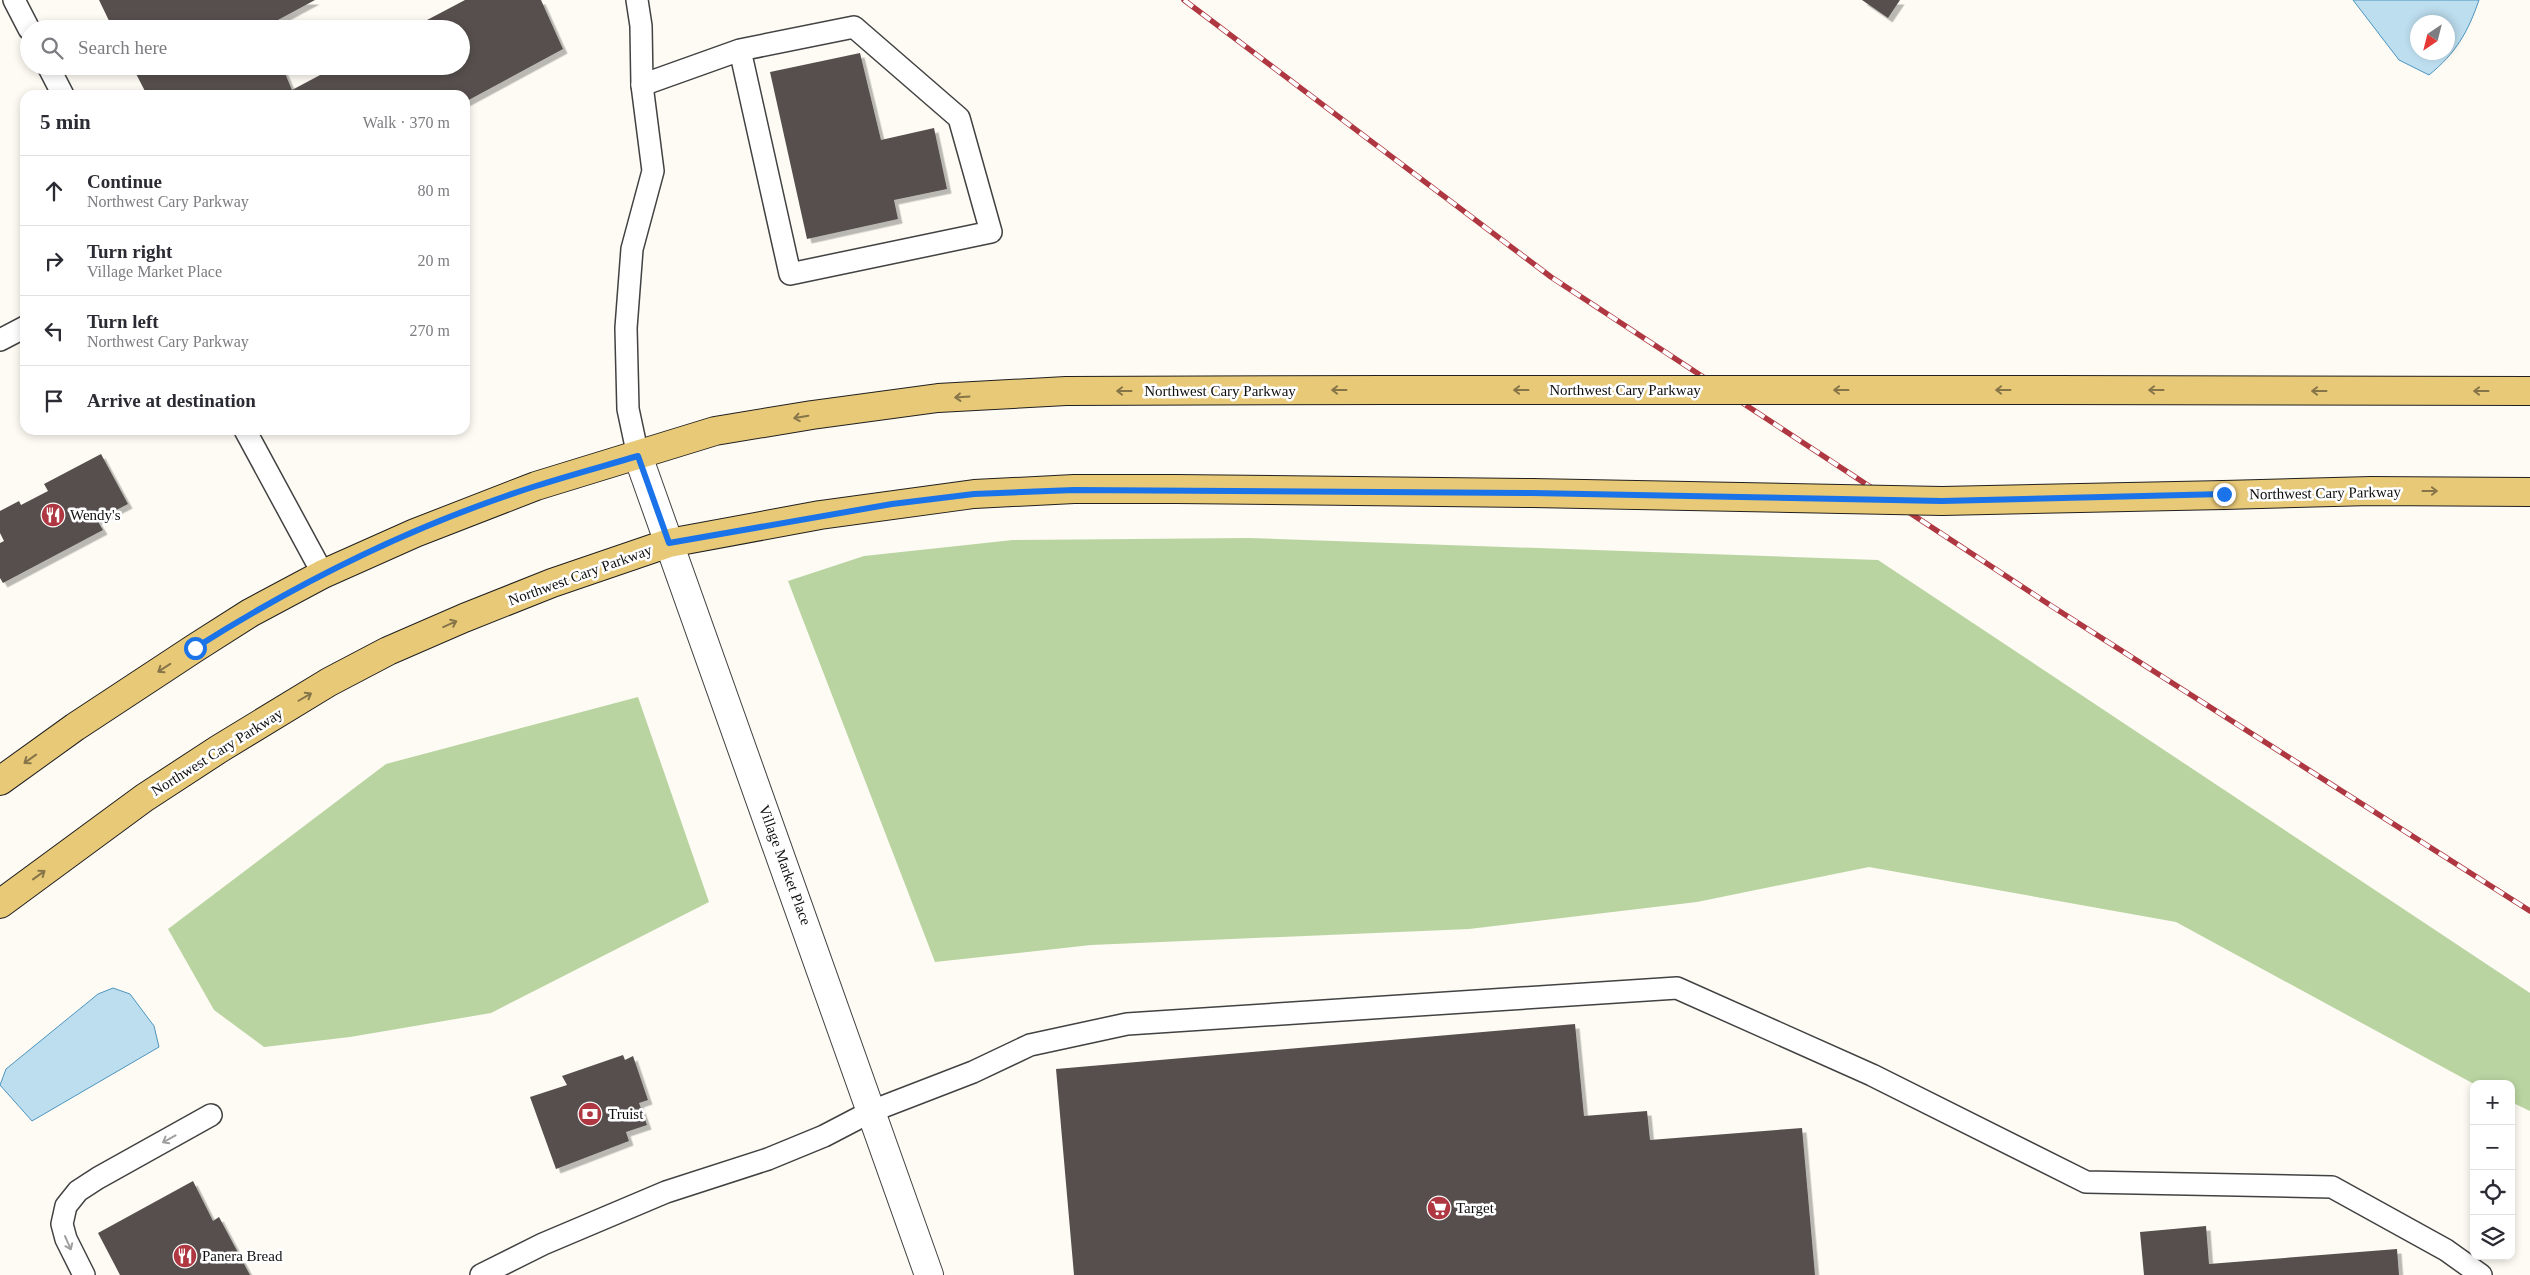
<!DOCTYPE html>
<meta charset="utf-8">
<style>
body{margin:0;font-family:Georgia,serif;background:#f7f7f7;color:#2b2b33}
.controls{position:absolute;right:15px;bottom:15px;display:grid;overflow:hidden;border-radius:10px;box-shadow:0 2px 8px #0003}
.controls button{width:45px;height:45px;display:grid;place-items:center;padding:0;border:0;border-bottom:1px solid #e1e1e2;background:#fff;color:#2b2b33;font:25px sans-serif}
.compass{position:absolute;left:2410px;top:15px;width:45px;height:45px;border-radius:50%;background:#fff;box-shadow:0 2px 8px #0003;rotate:215deg}
.stop{position:absolute;width:15px;height:15px;margin:-11px;border:4px solid #1a73e8;border-radius:50%;background:#fff}
.stop.end{background:#1a73e8;border-color:#fff;box-shadow:0 1px 5px #0008}
.list{margin:0;padding:0;list-style:none}
h2{display:flex;justify-content:space-between;align-items:center;height:65px;margin:0;padding:0 20px;font-size:21px}
h2 small{font-size:16px;font-weight:400;color:#7c7c81}
.list li{display:grid;grid-template-columns:32px 1fr auto;gap:15px;align-items:center;box-sizing:border-box;height:70px;padding:0 20px;border-top:1px solid #e1e1e2}
.list b{display:block;font-size:19px;white-space:nowrap}
.list p{margin:0;font-size:16px;white-space:nowrap;color:#7c7c81}
.list em{font-size:16px;font-style:normal;color:#7c7c81}
.icon{flex:none;width:28px;height:28px;fill:none;stroke:currentColor;stroke-width:2;stroke-linecap:round;stroke-linejoin:round}
.map{position:relative;flex:none;width:2530px;height:1275px;overflow:hidden}
.search{position:absolute;background:#fff;box-shadow:0 2px 8px #0003;left:20px;top:20px;width:450px;height:55px;display:flex;align-items:center;gap:12px;box-sizing:border-box;padding:0 18px;border-radius:28px;color:#7c7c81;font-size:19px}
.panel{position:absolute;background:#fff;box-shadow:0 2px 8px #0003;left:20px;top:90px;width:450px;height:345px;border-radius:15px}
.map>svg:first-child{display:block}
.forest{fill:#b9d4a1}
.water{fill:#bddeef;stroke:#4d94be;fill-rule:evenodd}
.building{fill:#57504d;filter:url(#shadow)}
.lines{fill:none;stroke-linecap:round;stroke-linejoin:round}
.service-casing{stroke:#424242;stroke-width:24}
.minor-casing{stroke:#424242;stroke-width:30}
.primary-casing{stroke:#202020;stroke-width:30}
.service{stroke:#fff;stroke-width:21}
.minor{stroke:#fff;stroke-width:28}
.primary{stroke:#e8c978;stroke-width:28}
.rail-casing{stroke:#af3741;stroke-width:5.5}
.rail{stroke:#fff;stroke-width:4;stroke-dasharray:11;stroke-linecap:butt}
.primary-bridge-casing{stroke:#202020;stroke-width:30;stroke-linecap:butt}
.primary-bridge{stroke:#e8c978;stroke-width:28}
.oneway{stroke:#867549}
.oneway2{stroke:#9f9f9f}
.route{stroke:#1a73e8;stroke-width:6}
.labels{text-anchor:middle;dominant-baseline:central;stroke-width:5;stroke-linejoin:round;paint-order:stroke}
.street-label{font-size:15px;fill:#0f0f0f;stroke:#fff}
.poi-label{font-size:15px;fill:#0f0f0f;stroke:#fff;text-anchor:start}
</style>
<div class="map">
<svg width="2530" height="1275" viewBox="0 0 2530 1275">
<defs>
<filter id="shadow"><feDropShadow dx="4.5" dy="4.5" stdDeviation="0" flood-color="#0004"/></filter>
</defs>
<rect width="100%" height="100%" fill="#fdfbf3"/>
<!-- forest -->
<g class="forest">
<polygon points="1250,538 1878,560 2530,993 2530,1111 2511,1102 2511,1084 2474,1084 2176,922 1869,867 1697,902 1469,929 1091,945 935,962 788,581 864,556 1013,540"/>
<polygon points="638,697 709,902 491,1013 350,1037 264,1047 214,1010 168,929 386,764"/>
</g>
<!-- water -->
<g class="water">
<path d="M2353,0H2479C2468,32 2456,53 2429,75L2399,60ZM2418,22H2448V52H2418Z"/>
<polygon points="113,988 130,994 154,1026 159,1047 32,1121 0,1085 6,1069 98,994"/>
</g>
<!-- building -->
<g class="building">
<polygon points="99,0 315,0 265,27 266,29 113,29"/>
<polygon points="465,0 541,0 563,49 465,102 465,95 147,95 132,66 282,66 292,90 337,66 461,66 461,29 410,29"/>
<polygon points="1862,0 1900,0 1888,18"/>
<polygon points="860,53 881,140 934,128 947,189 894,200 898,219 807,239 770,72"/>
<polygon points="101,454 128,504 97,520 103,530 3,583 0,578 0,543 4,541 0,533 0,511 19,501 21,505 48,491 44,484"/>
<polygon points="1575,1024 1584,1116 1647,1111 1650,1140 1802,1128 1815,1275 1074,1275 1056,1069"/>
<polygon points="623,1055 625,1060 633,1056 648,1100 639,1103 647,1125 626,1132 629,1141 556,1169 530,1097 567,1085 562,1076"/>
<polygon points="193,1181 213,1221 219,1217 250,1275 120,1275 98,1233"/>
<polygon points="2206,1226 2209,1264 2397,1249 2399,1275 2144,1275 2140,1232"/>
</g>
<g class="lines">
<!-- service casing -->
<g class="service-casing">
<g id="service">
<polyline points="14,0 29,29"/>
<polyline points="637,0 641,26 642,85 653,171 632,249 626,328 628,409 638,456"/>
<polyline points="48,66 63,95"/>
<polyline points="642,85 740,50 790,274 991,232 959,118 854,27 740,50"/>
<polyline points="0,340 25,327"/>
<polyline points="245,430 323,574"/>
<polyline points="84,1275 66,1239 62,1224 66,1206 78,1191 98,1178 211,1115"/>
<polyline points="481,1275 543,1244 666,1192 768,1159 824,1136 872,1111 973,1072 1030,1045 1127,1024 1677,988 1872,1075 2086,1182 2332,1187 2446,1250 2481,1275"/>
</g>
</g>
<!-- minor casing -->
<g class="minor-casing">
<polyline id="minor" points="638,456 929,1275"/>
</g>
<!-- primary casing -->
<g class="primary-casing">
<g id="primary">
<polyline points="2052,390 2530,391"/>
<polyline points="2224,495 2371,491 2530,492"/>
<polyline points="0,781 75,727 195,648 250,613 323,574 415,533 536,486 715,431 812,415 938,398 1066,391 1388,390"/>
<polyline points="0,904 144,798 219,749 329,682 388,651 464,618 552,583 669,543 820,515 974,494 1074,489 1176,489 1532,493"/>
</g>
</g>
<!-- service -->
<use href="#service" class="service"/>
<!-- minor -->
<use href="#minor" class="minor"/>
<!-- primary -->
<use href="#primary" class="primary"/>
<!-- rail casing -->
<g class="rail-casing">
<polyline id="rail" points="1184,0 1551,277 2053,607 2530,911"/>
</g>
<!-- rail -->
<use href="#rail" class="rail"/>
<!-- primary-bridge casing -->
<g class="primary-bridge-casing">
<g id="primary-bridge">
<polyline points="1388,390 2052,390"/>
<polyline points="1532,493 1942,501 2224,495"/>
</g>
</g>
<!-- primary-bridge -->
<use href="#primary-bridge" class="primary-bridge"/>
</g>
<!-- one-way arrows -->
<defs><path id="oneway-shaft" d="M-6 0H5M1.5-3L5.5 0L1.5 3" fill="none" stroke-width="1.6" stroke-linecap="round" stroke-linejoin="round" transform="scale(1.25)"/></defs>
<g class="oneway">
<use href="#oneway-shaft" transform="translate(1339 390) rotate(180)"/>
<use href="#oneway-shaft" transform="translate(1521 390) rotate(-180)"/>
<use href="#oneway-shaft" transform="translate(1841 390) rotate(-180)"/>
<use href="#oneway-shaft" transform="translate(2003 390) rotate(-180)"/>
<use href="#oneway-shaft" transform="translate(2156 390) rotate(-180)"/>
<use href="#oneway-shaft" transform="translate(1124 391) rotate(180)"/>
<use href="#oneway-shaft" transform="translate(2319 391) rotate(-180)"/>
<use href="#oneway-shaft" transform="translate(2481 391) rotate(-180)"/>
<use href="#oneway-shaft" transform="translate(962 397) rotate(176)"/>
<use href="#oneway-shaft" transform="translate(801 417) rotate(170)"/>
<use href="#oneway-shaft" transform="translate(2430 491)"/>
<use href="#oneway-shaft" transform="translate(450 624) rotate(-24)"/>
<use href="#oneway-shaft" transform="translate(164 668) rotate(147)"/>
<use href="#oneway-shaft" transform="translate(305 697) rotate(-30)"/>
<use href="#oneway-shaft" transform="translate(30 759) rotate(144)"/>
<use href="#oneway-shaft" transform="translate(39 875) rotate(-36)"/>
</g>
<g class="oneway2">
<use href="#oneway-shaft" transform="translate(169 1139) rotate(151)"/>
<use href="#oneway-shaft" transform="translate(68 1243) rotate(66)"/>
</g>
<g class="lines">
<!-- route -->
<path class="route" d="M195,648C301,581 416,524 536,486C570,475 604,466 638,456L669,543L892,504L974,494L1074,490L1532,493L1942,501L2224,494"/>
</g>
<!-- icons -->
<defs>
<g id="restaurant-disc" transform="scale(1.25)"><circle r="9.5" fill="#af3741" stroke="#fff"/><path d="M-5-6h1v4h1v-4h1v4h1v-4h1v5L-1.5 .5V6h-2V.5L-5-1ZM5-6V6H3V1.5H1.5Q1.5-4 5-6Z" fill="#fff"/></g>
<g id="bank-disc" transform="scale(1.25)"><circle r="9.5" fill="#af3741" stroke="#fff"/><path d="M-6-4H6V4H-6ZM0-2.3a2.3 2.3 0 1 0 0 4.6a2.3 2.3 0 1 0 0-4.6Z" fill="#fff"/></g>
<g id="supermarket-disc" transform="scale(1.25)"><circle r="9.5" fill="#af3741" stroke="#fff"/><path d="M-6-5.5h2.5l.6 2H6L4.5 2H-2.5L-4.4-4H-6ZM-1.5 3.2a1.3 1.3 0 1 0 .1 0ZM3 3.2a1.3 1.3 0 1 0 .1 0Z" fill="#fff"/></g>
</defs>
<g fill-rule="evenodd">
<use href="#restaurant-disc" x="53" y="515"/>
<use href="#bank-disc" x="590" y="1114"/>
<use href="#supermarket-disc" x="1439" y="1208"/>
<use href="#restaurant-disc" x="185" y="1256"/>
</g>
<g class="labels">
<!-- street labels -->
<g class="street-label">
<text x="1625" y="390">Northwest Cary Parkway</text>
<text x="1220" y="391">Northwest Cary Parkway</text>
<text transform="translate(2325 493) rotate(-1)">Northwest Cary Parkway</text>
<text transform="translate(580 575) rotate(-20)">Northwest Cary Parkway</text>
<text transform="translate(217 752) rotate(-32)">Northwest Cary Parkway</text>
<text transform="translate(785 865) rotate(70)">Village Market Place</text>
</g>
<!-- poi labels -->
<g class="poi-label">
<text x="70" y="515">Wendy's</text>
<text x="608" y="1114">Truist</text>
<text x="1456" y="1208">Target</text>
<text x="202" y="1256">Panera Bread</text>
</g>
</g>
</svg>
<div class="controls">
<button>+</button>
<button>−</button>
<button><svg class="icon" aria-label="locate" viewBox="0 0 24 24"><circle cx="12" cy="12" r="6"/><path d="M12 2v4M12 18v4M2 12h4M18 12h4"/></svg></button>
<button><svg class="icon" aria-label="layers" viewBox="0 0 24 24"><path d="M12 4l9 5-9 5-9-5zM3 14l9 5 9-5"/></svg></button>
</div>
<svg class="compass" viewBox="-18 -18 36 36"><path d="M0-13l5 13h-10z" fill="#e53935"/><path d="M0 13l5-13h-10z" fill="#7c7c81"/></svg>
<div class="stop" style="left:195px;top:648px"></div>
<div class="stop end" style="left:2224px;top:494px"></div>
<div class="search"><svg class="icon" aria-label="search" viewBox="0 0 24 24"><circle cx="10" cy="10" r="6"/><path d="M15 15l6 6"/></svg>Search here</div>
<section class="panel">
<h2>5 min<small>Walk · 370 m</small></h2>
<ul class="list">
<li><svg class="icon" aria-label="ahead" viewBox="0 0 24 24"><path d="M12 20V5M6 11l6-6 6 6"/></svg><div><b>Continue</b><p>Northwest Cary Parkway</p></div><em>80 m</em></li>
<li><svg class="icon" aria-label="right" viewBox="0 0 24 24"><path d="M7 20v-9h11M14 6l5 5-5 5"/></svg><div><b>Turn right</b><p>Village Market Place</p></div><em>20 m</em></li>
<li><svg class="icon" aria-label="left" viewBox="0 0 24 24"><path d="M17 20v-9H6M10 6l-5 5 5 5"/></svg><div><b>Turn left</b><p>Northwest Cary Parkway</p></div><em>270 m</em></li>
<li><svg class="icon" aria-label="arrive" viewBox="0 0 24 24"><path d="M6 21V4h12l-3 4 3 4H6"/></svg><div><b>Arrive at destination</b></div></li>
</ul>
</section>
</div>
